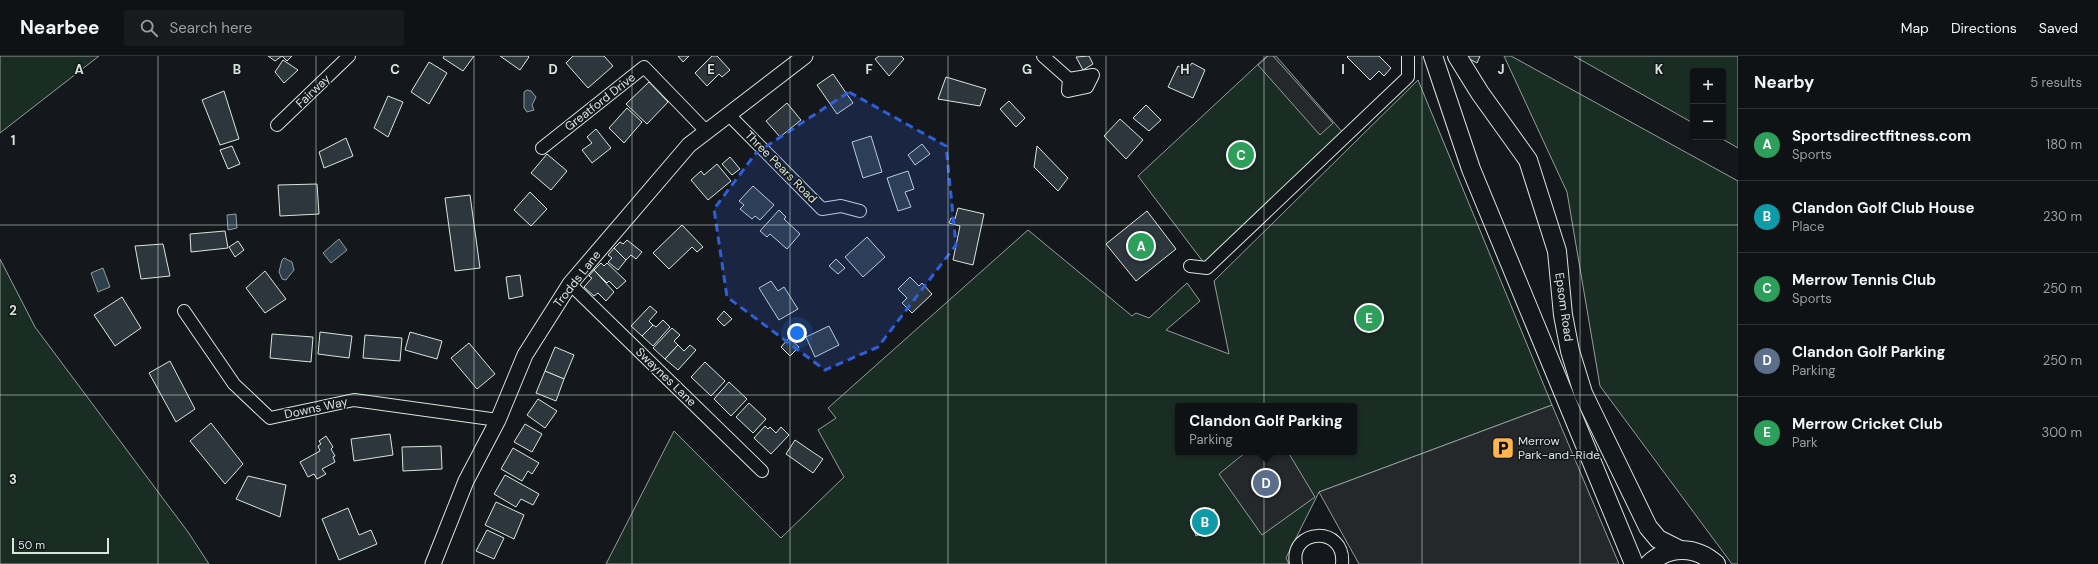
<!DOCTYPE html>
<meta charset="utf-8">
<style>
body{margin:0;font-family:"DM Sans",sans-serif;background:#181b1e;color:#f1f3f6}
.controls{position:absolute;right:12px;top:12px;display:grid;overflow:hidden;border-radius:4px;box-shadow:0 1px 3px #0004}
.controls button{width:36px;height:36px;display:grid;place-items:center;padding:0;border:0;border-bottom:1px solid #2f3234;background:#0f1215;color:#f1f3f6;font:20px sans-serif}
.scale{position:absolute;left:12px;bottom:10px;width:97px;box-sizing:border-box;padding-left:4px;border:2px solid #d8e6dc;border-top:0;font-size:11px;line-height:14px;white-space:nowrap;color:#d8e6dc;-webkit-text-stroke:3px #14181c;paint-order:stroke}
.you{position:absolute;left:797px;top:277px;width:14px;height:14px;margin:-10px;border:3px solid #fff;border-radius:50%;background:#1a73e8;box-shadow:0 0 0 6px #1a73e833}
.badge{display:grid;place-items:center;width:26px;height:26px;border-radius:50%;background:#1a73e8;color:#fff;font-size:13px;font-weight:700}
.pin{position:absolute;translate:-50% -50%;border:2px solid #fff;box-shadow:0 1px 4px #0006}
.popup{position:absolute;left:1175px;top:347px;width:182px;height:52px;box-sizing:border-box;display:grid;place-content:center;border-radius:4px;background:#0f1215;filter:drop-shadow(0 1px 3px #0005);font-size:13px;white-space:nowrap;color:#9b9ea0}
.popup b{font-size:15px;color:#f1f3f6}
.popup::after{content:'';position:absolute;left:50%;top:100%;margin-left:-8px;border:8px solid transparent;border-top-color:#0f1215}
.list{margin:0;padding:0;list-style:none}
h2{display:flex;justify-content:space-between;align-items:center;height:52px;margin:0;padding:0 16px;font-size:17px}
h2 small{font-size:13px;font-weight:400;color:#9b9ea0}
.list li{display:grid;grid-template-columns:26px 1fr auto;gap:12px;align-items:center;box-sizing:border-box;height:72px;padding:0 16px;border-top:1px solid #2f3234}
.list b{display:block;font-size:15px;white-space:nowrap}
.list p{margin:0;font-size:13px;white-space:nowrap;color:#9b9ea0}
.list em{font-size:13px;font-style:normal;color:#9b9ea0}
.icon{flex:none;width:22px;height:22px;fill:none;stroke:currentColor;stroke-width:2;stroke-linecap:round;stroke-linejoin:round}
.map{position:relative;flex:none;width:1738px;height:508px;overflow:hidden}
header{display:flex;align-items:center;gap:24px;box-sizing:border-box;height:56px;padding:0 20px;background:#0f1215;border-bottom:1px solid #2f3234}
header strong{font-size:19px}
nav{display:flex;gap:22px;margin-inline-start:auto;font-size:14px}
.search{width:280px;height:36px;background:#181b1e;display:flex;align-items:center;gap:10px;box-sizing:border-box;padding:0 14px;border-radius:4px;color:#9b9ea0;font-size:15px}
main{display:flex}
aside{flex:1;background:#0f1215}
.map>svg:first-child{display:block}
.green{fill:#1a2d24;stroke:#939e99;fill-rule:evenodd}
.parking{fill:#24282b;stroke:#939e99}
.water{fill:#2f3f4d;stroke:#939e99}
.building{fill:#2c363c;stroke:#d8e6dc}
.lines{fill:none;stroke-linecap:round;stroke-linejoin:round}
.minor-casing{stroke:#d8e6dc;stroke-width:14}
.tertiary-casing{stroke:#d8e6dc;stroke-width:17}
.primary-casing{stroke:#d8e6dc;stroke-width:20}
.minor{stroke:#14181c;stroke-width:12}
.tertiary{stroke:#14181c;stroke-width:15}
.primary{stroke:#14181c;stroke-width:18}
.marked{fill:#305dd8;fill-opacity:0.2;stroke:#305dd8;stroke-width:3;stroke-dasharray:8 5;stroke-linejoin:round}
.grid{fill:none;stroke:#d8e6dc;stroke-width:1;stroke-opacity:0.55}
.labels{text-anchor:middle;dominant-baseline:central;stroke-width:3;stroke-linejoin:round;paint-order:stroke}
.street-label{font-size:12px;fill:#d8e6dc;stroke:#14181c}
.poi-label{font-size:12px;fill:#d8e6dc;stroke:#14181c;text-anchor:start}
.grid-label{font-size:13px;text-anchor:middle;font-weight:bold;fill:#d8e6dc;stroke:#14181c;stroke-width:3;stroke-linejoin:round;paint-order:stroke}
</style>
<header>
<strong>Nearbee</strong>
<div class="search"><svg class="icon" aria-label="search" viewBox="0 0 24 24"><circle cx="10" cy="10" r="6"/><path d="M15 15l6 6"/></svg>Search here</div>
<nav><a>Map</a><a>Directions</a><a>Saved</a></nav>
</header>
<main>
<div class="map">
<svg width="1738" height="508" viewBox="0 0 1738 508">
<rect width="100%" height="100%" fill="#14181c"/>
<!-- green -->
<g class="green">
<polygon points="0,0 99,0 0,77"/>
<polygon points="1267,0 1276,0 1344,78 1204,207 1138,120"/>
<polygon points="1504,0 1511,0 1738,125 1738,508 1732,508 1600,330 1567,136"/>
<polygon points="1574,0 1738,0 1738,92 1719,81 1723,81 1723,15 1693,15 1693,67"/>
<path d="M1418,24L1552,349L1319,436L1286,502L1289,508H606L674,375L781,482L844,421L818,374L836,362L828,352L1028,174L1132,260L1136,257L1149,262L1187,227L1200,245L1166,274L1229,298L1214,225ZM1178,350H1354V396H1178Z"/>
<polygon points="0,203 35,271 188,476 209,508 0,508"/>
</g>
<!-- parking -->
<g class="parking">
<polygon points="1268,0 1273,0 1333,67 1320,79 1258,9"/>
<polygon points="1552,349 1619,508 1359,508 1319,436"/>
<polygon points="1246,396 1288,396 1315,441 1262,479 1219,418"/>
</g>
<!-- water -->
<g class="water">
<polygon points="527,34 531,35 536,41 532,49 534,54 527,56 524,52 524,36"/>
<polygon points="236,158 237,172 228,174 227,159"/>
<polygon points="339,183 347,194 331,207 323,197"/>
<polygon points="284,202 292,206 294,214 286,224 282,223 279,216 282,204"/>
<polygon points="103,212 110,231 98,236 91,217"/>
</g>
<!-- building -->
<g class="building">
<polygon points="268,0 292,0 287,5 282,0 275,5"/>
<polygon points="444,0 474,0 463,15 443,2"/>
<polygon points="500,0 528,0 529,1 520,14"/>
<polygon points="573,0 604,0 613,10 588,32 566,7"/>
<polygon points="678,0 689,0 683,6"/>
<polygon points="712,0 717,0 730,14 722,21 719,18 707,30 695,17"/>
<polygon points="879,0 901,0 904,3 889,20 875,3"/>
<polygon points="1089,0 1093,8 1083,14 1076,1"/>
<polygon points="1348,0 1379,0 1391,12 1384,20 1379,15 1370,24 1347,1"/>
<polygon points="1464,0 1480,0 1477,7"/>
<polygon points="283,4 298,14 284,27 275,16"/>
<polygon points="429,6 447,17 429,48 411,36"/>
<polygon points="1192,7 1205,14 1193,42 1168,31 1178,10 1187,14"/>
<polygon points="833,18 853,47 837,58 817,29"/>
<polygon points="946,21 986,33 980,50 938,43"/>
<polygon points="649,26 668,46 647,68 626,48"/>
<polygon points="224,35 239,83 220,89 202,44"/>
<polygon points="388,40 403,46 388,81 374,72"/>
<polygon points="1009,45 1025,62 1016,71 1000,53"/>
<polygon points="787,47 801,64 780,81 766,65"/>
<polygon points="1146,49 1161,64 1149,75 1133,62"/>
<polygon points="627,52 642,66 624,87 609,72"/>
<polygon points="1120,63 1143,84 1126,103 1104,80"/>
<polygon points="596,73 611,92 592,107 582,94 592,87 587,81"/>
<polygon points="871,80 882,116 863,122 852,86"/>
<polygon points="346,82 353,100 324,112 319,96"/>
<polygon points="922,88 930,98 915,109 908,99"/>
<polygon points="232,90 240,108 228,113 220,94"/>
<polygon points="1037,90 1068,122 1058,135 1034,111"/>
<polygon points="547,98 567,115 551,134 531,117"/>
<polygon points="730,101 740,113 732,119 722,108"/>
<polygon points="717,108 731,125 708,144 691,124 701,115 704,119"/>
<polygon points="908,115 914,133 905,136 911,151 898,155 887,122"/>
<polygon points="317,128 319,158 280,160 278,129"/>
<polygon points="753,130 774,149 760,164 755,160 752,163 740,153 744,149 739,145"/>
<polygon points="530,136 547,153 531,170 514,154"/>
<polygon points="470,139 480,212 455,215 445,142"/>
<polygon points="958,152 984,158 973,209 953,204 960,170 949,167 951,162 955,163"/>
<polygon points="779,154 786,161 784,163 800,178 787,193 770,178 767,181 760,175"/>
<polygon points="1147,155 1176,193 1136,225 1106,188"/>
<polygon points="682,169 703,191 697,196 692,191 669,213 653,197"/>
<polygon points="225,175 228,192 191,196 190,178"/>
<polygon points="867,181 885,201 863,221 845,201"/>
<polygon points="627,184 642,196 636,203 631,199 626,204 614,192 620,186 623,188"/>
<polygon points="238,185 244,194 235,201 229,191"/>
<polygon points="163,188 170,220 141,223 135,190"/>
<polygon points="614,192 626,204 618,214 608,206 612,202 608,199"/>
<polygon points="836,203 845,212 838,218 829,210"/>
<polygon points="601,207 604,210 607,207 626,225 617,233 609,225 607,227 594,214"/>
<polygon points="594,214 614,236 606,245 598,237 594,240 584,231 592,222 589,220"/>
<polygon points="265,215 286,243 265,257 246,232"/>
<polygon points="520,219 523,240 509,243 506,221"/>
<polygon points="910,221 919,230 922,227 932,238 912,257 902,247 907,242 898,233"/>
<polygon points="771,225 778,235 784,231 798,253 779,264 759,232"/>
<polygon points="122,241 141,272 115,290 94,259"/>
<polygon points="650,250 657,256 649,265 653,269 642,280 631,270"/>
<polygon points="724,255 732,263 724,270 717,263"/>
<polygon points="663,264 670,271 653,290 642,280 653,269 656,271"/>
<polygon points="829,270 839,289 815,301 806,281"/>
<polygon points="672,272 680,279 674,285 678,289 665,303 653,292"/>
<polygon points="320,276 352,280 349,302 318,298"/>
<polygon points="410,276 442,285 437,303 405,294"/>
<polygon points="272,278 313,281 311,306 270,302"/>
<polygon points="365,279 402,282 400,305 363,302"/>
<polygon points="789,282 799,291 790,300 781,291"/>
<polygon points="469,287 495,318 477,333 451,302"/>
<polygon points="678,289 684,295 690,289 696,294 678,314 665,303"/>
<polygon points="555,291 574,299 564,323 545,315"/>
<polygon points="170,305 195,353 176,366 149,317"/>
<polygon points="705,306 725,325 711,340 691,321"/>
<polygon points="545,315 564,323 556,345 536,337"/>
<polygon points="729,326 747,343 731,360 714,343"/>
<polygon points="538,343 557,355 545,372 527,359"/>
<polygon points="749,347 766,363 753,377 736,361"/>
<polygon points="211,367 243,408 225,428 190,385"/>
<polygon points="525,368 542,378 532,396 514,386"/>
<polygon points="765,370 768,373 770,371 776,377 781,371 789,379 771,398 754,382"/>
<polygon points="390,378 393,399 354,405 351,383"/>
<polygon points="326,380 333,391 331,393 335,400 333,401 335,406 322,413 326,418 317,423 314,418 308,421 300,406 320,395 318,390 321,388 319,385"/>
<polygon points="795,384 823,403 813,417 786,398"/>
<polygon points="441,390 442,413 403,415 402,391"/>
<polygon points="513,392 539,407 532,418 528,415 522,425 501,413"/>
<polygon points="505,419 539,438 533,449 521,443 516,451 494,438"/>
<polygon points="248,420 286,429 280,461 236,443"/>
<polygon points="496,446 524,459 514,483 485,469"/>
<polygon points="348,452 359,479 371,474 377,488 339,504 322,463"/>
<polygon points="1214,453 1220,469 1196,480 1190,464"/>
<polygon points="487,474 504,482 494,503 476,495"/>
</g>
<g class="lines">
<!-- minor casing -->
<g class="minor-casing">
<g id="minor">
<polyline points="1043,0 1069,23"/>
<polygon points="1093,19 1087,31 1068,35 1069,23"/>
<polyline points="729,59 822,153 841,150 860,155"/>
<polyline points="277,69 349,0"/>
<polyline points="542,92 644,11 707,76"/>
<polyline points="1190,210 1207,212 1408,21 1408,0"/>
<polyline points="570,228 762,415"/>
<polyline points="184,255 234,328 270,362 354,344 498,364"/>
<path d="M1296,508C1289,472 1346,469 1342,508"/>
</g>
</g>
<!-- tertiary casing -->
<g class="tertiary-casing">
<polyline id="tertiary" points="433,508 466,425 498,364 525,299 570,228 689,89 805,0"/>
</g>
<!-- primary casing -->
<g class="primary-casing">
<g id="primary">
<polyline points="1433,0 1471,113 1634,508"/>
<polyline points="1457,0 1480,37 1528,104 1557,195 1563,259 1570,295 1583,337 1648,471 1658,483 1680,494"/>
<path d="M1649,508C1669,489 1696,490 1716,508"/>
</g>
</g>
<!-- minor -->
<use href="#minor" class="minor"/>
<!-- tertiary -->
<use href="#tertiary" class="tertiary"/>
<!-- primary -->
<use href="#primary" class="primary"/>
</g>
<!-- marked area -->
<path class="marked" d="M849,36L946,90L956,189L878,291L825,314L727,241L714,153L756,97Z"/>
<!-- grid -->
<path class="grid" d="M158,0V508M316,0V508M474,0V508M632,0V508M790,0V508M948,0V508M1106,0V508M1264,0V508M1422,0V508M1580,0V508M0,169H1738M0,339H1738"/>
<!-- icons -->
<defs>
<g id="parking-square" transform="scale(1.15)"><rect x="-9" y="-9" width="18" height="18" rx="4" fill="#ffb74d" stroke="#14181c"/><path d="M-3.5-5.5H1a3.5 3.5 0 0 1 0 7H-1V5.5H-3.5ZM-1-3.4V-.6H.8a1.4 1.4 0 0 0 0-2.8Z" fill="#111"/></g>
</defs>
<g fill-rule="evenodd">
<use href="#parking-square" x="1503" y="392"/>
</g>
<g class="labels">
<!-- street labels -->
<g class="street-label">
<text transform="translate(313 35) rotate(-44)">Fairway</text>
<text transform="translate(600 46) rotate(-38)">Greatford Drive</text>
<text transform="translate(781 111) rotate(45)">Three Pears Road</text>
<text transform="translate(577 223) rotate(-52)">Trodds Lane</text>
<text transform="translate(1564 251) rotate(82)">Epsom Road</text>
<text transform="translate(666 321) rotate(44)">Swaynes Lane</text>
<text transform="translate(316 352) rotate(-12)">Downs Way</text>
</g>
<!-- poi labels -->
<g class="poi-label">
<text x="1518" y="385">Merrow<tspan x="1518" dy="14">Park-and-Ride</tspan></text>
</g>
</g>
<g class="grid-label">
<text x="79" y="18">A</text>
<text x="237" y="18">B</text>
<text x="395" y="18">C</text>
<text x="553" y="18">D</text>
<text x="711" y="18">E</text>
<text x="869" y="18">F</text>
<text x="1027" y="18">G</text>
<text x="1185" y="18">H</text>
<text x="1343" y="18">I</text>
<text x="1501" y="18">J</text>
<text x="1659" y="18">K</text>
<text x="13" y="89">1</text>
<text x="13" y="259">2</text>
<text x="13" y="428">3</text>
</g>
</svg>
<div class="controls">
<button>+</button>
<button>−</button>
</div>
<div class="scale">50 m</div>
<div class="you"></div>
<div class="pin badge" style="left:1141px;top:190px;background:#2e9e5b">A</div>
<div class="pin badge" style="left:1205px;top:466px;background:#0f9aa8">B</div>
<div class="pin badge" style="left:1241px;top:99px;background:#2e9e5b">C</div>
<div class="pin badge" style="left:1266px;top:427px;background:#5c6f8a">D</div>
<div class="popup"><b>Clandon Golf Parking</b>Parking</div>
<div class="pin badge" style="left:1369px;top:262px;background:#2e9e5b">E</div>
</div>
<aside>
<h2>Nearby<small>5 results</small></h2>
<ul class="list">
<li><span class="badge" style="background:#2e9e5b">A</span><div><b>Sportsdirectfitness.com</b><p>Sports</p></div><em>180 m</em></li>
<li><span class="badge" style="background:#0f9aa8">B</span><div><b>Clandon Golf Club House</b><p>Place</p></div><em>230 m</em></li>
<li><span class="badge" style="background:#2e9e5b">C</span><div><b>Merrow Tennis Club</b><p>Sports</p></div><em>250 m</em></li>
<li><span class="badge" style="background:#5c6f8a">D</span><div><b>Clandon Golf Parking</b><p>Parking</p></div><em>250 m</em></li>
<li><span class="badge" style="background:#2e9e5b">E</span><div><b>Merrow Cricket Club</b><p>Park</p></div><em>300 m</em></li>
</ul>
</aside>
</main>
